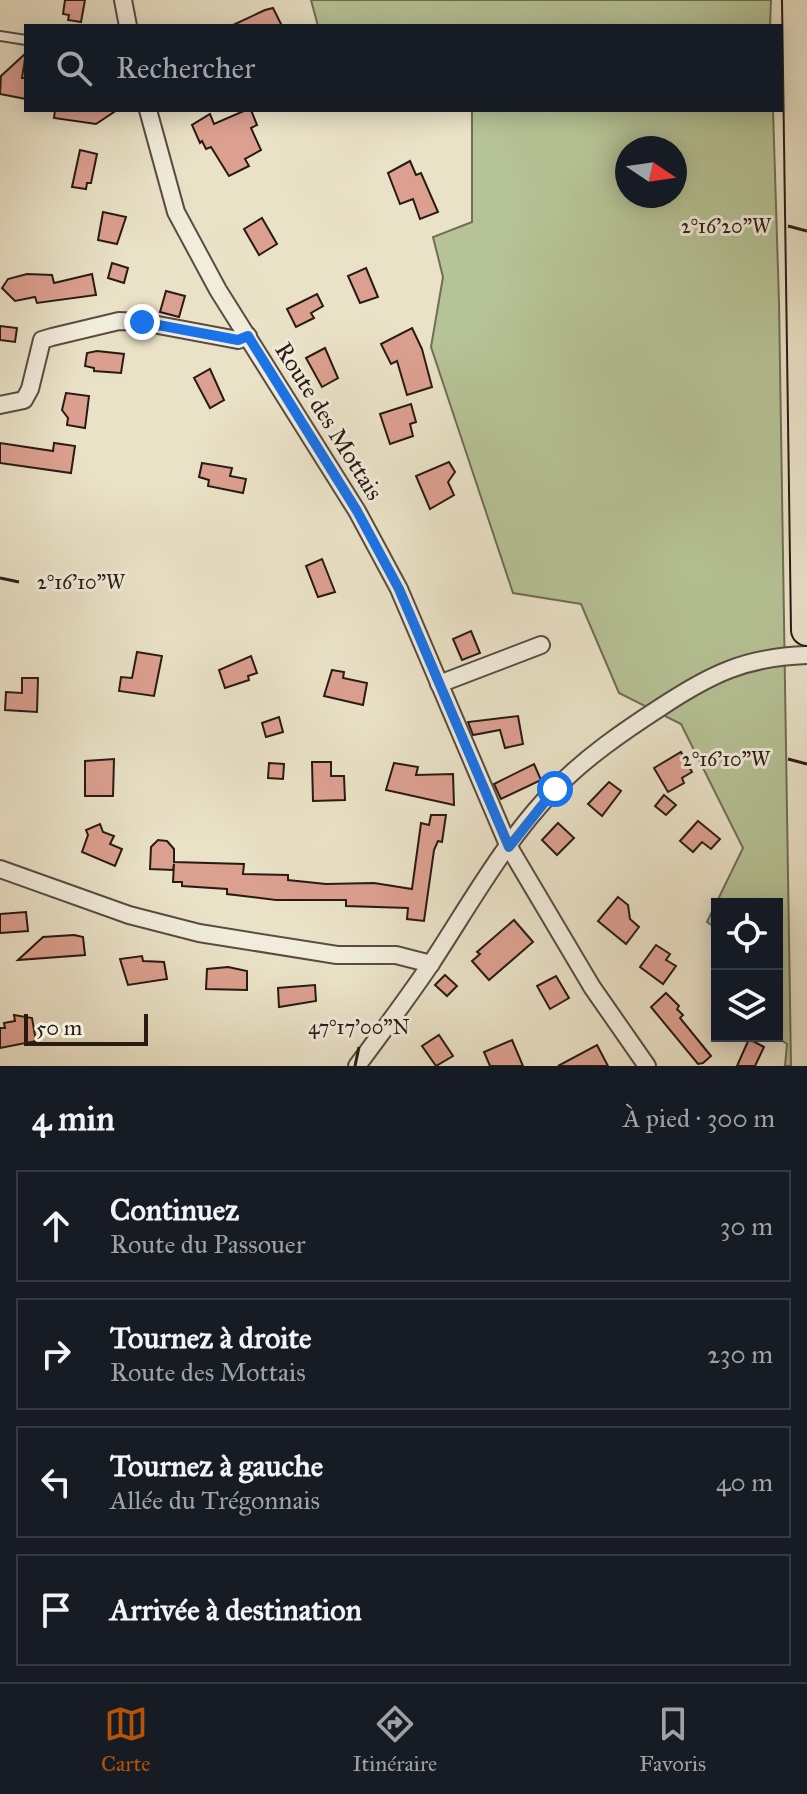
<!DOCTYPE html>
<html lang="fr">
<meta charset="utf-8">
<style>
body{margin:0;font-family:"IM FELL Great Primer",serif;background:#20242c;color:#f1f3f6}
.controls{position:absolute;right:24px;bottom:24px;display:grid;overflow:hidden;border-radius:0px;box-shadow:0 4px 20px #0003}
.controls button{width:72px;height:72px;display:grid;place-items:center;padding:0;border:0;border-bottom:2px solid #363941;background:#171b24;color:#f1f3f6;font:40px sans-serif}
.compass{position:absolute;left:615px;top:136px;width:72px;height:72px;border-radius:50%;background:#171b24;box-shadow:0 4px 20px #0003;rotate:103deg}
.scale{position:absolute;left:24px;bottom:20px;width:124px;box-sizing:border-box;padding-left:8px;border:4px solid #2a1a14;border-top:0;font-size:22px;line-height:28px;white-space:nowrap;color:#2a1a14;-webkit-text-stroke:6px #f1ecdb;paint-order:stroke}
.stop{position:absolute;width:24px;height:24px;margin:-18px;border:6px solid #1a73e8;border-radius:50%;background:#fff}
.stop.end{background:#1a73e8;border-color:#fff;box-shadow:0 2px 8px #0008}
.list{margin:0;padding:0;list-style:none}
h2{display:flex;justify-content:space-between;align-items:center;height:104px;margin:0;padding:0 32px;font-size:34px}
h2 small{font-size:26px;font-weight:400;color:#9ea1a6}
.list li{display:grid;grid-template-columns:52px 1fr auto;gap:24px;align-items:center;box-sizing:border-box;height:112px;margin:0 16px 16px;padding:0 16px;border:2px solid #363941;border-radius:0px}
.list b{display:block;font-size:30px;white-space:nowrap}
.list p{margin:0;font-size:26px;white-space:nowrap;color:#9ea1a6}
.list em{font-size:26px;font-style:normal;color:#9ea1a6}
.icon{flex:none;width:44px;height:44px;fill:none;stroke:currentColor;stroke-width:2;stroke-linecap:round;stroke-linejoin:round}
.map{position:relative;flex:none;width:807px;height:1066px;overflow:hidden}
.search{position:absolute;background:#171b24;box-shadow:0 4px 20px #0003;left:24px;right:24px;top:24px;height:88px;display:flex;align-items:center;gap:20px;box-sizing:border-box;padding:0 28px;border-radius:0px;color:#9ea1a6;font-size:30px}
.sheet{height:616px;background:#171b24}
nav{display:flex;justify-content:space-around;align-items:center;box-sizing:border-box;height:112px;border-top:2px solid #363941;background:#171b24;font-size:22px;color:#9ea1a6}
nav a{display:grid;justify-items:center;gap:4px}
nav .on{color:#b45309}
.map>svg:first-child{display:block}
.green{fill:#b6c396;stroke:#706e55;stroke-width:2;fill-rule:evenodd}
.building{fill:#dca090;stroke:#2a1a14;stroke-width:2}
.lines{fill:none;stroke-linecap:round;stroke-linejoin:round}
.lane-casing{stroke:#5a4c41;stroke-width:12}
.street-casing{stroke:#5a4c41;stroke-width:20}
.highway-casing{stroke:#2a1a14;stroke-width:34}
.lane{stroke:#f1ecdb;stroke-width:8}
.street{stroke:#f1ecdb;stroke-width:16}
.highway{stroke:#eae2c7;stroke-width:30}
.route{stroke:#1a73e8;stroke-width:10}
.ticks{fill:none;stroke:#2a1a14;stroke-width:3}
.labels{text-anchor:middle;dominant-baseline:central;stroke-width:6;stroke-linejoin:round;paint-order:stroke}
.street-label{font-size:24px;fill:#2a1a14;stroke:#f1ecdb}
.ticks-label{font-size:20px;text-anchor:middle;fill:#2a1a14;stroke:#f1ecdb;stroke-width:6;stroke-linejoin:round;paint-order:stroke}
</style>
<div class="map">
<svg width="807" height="1066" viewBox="0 0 807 1066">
<rect width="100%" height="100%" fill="#eae2c7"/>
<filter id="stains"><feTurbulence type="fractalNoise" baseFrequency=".0025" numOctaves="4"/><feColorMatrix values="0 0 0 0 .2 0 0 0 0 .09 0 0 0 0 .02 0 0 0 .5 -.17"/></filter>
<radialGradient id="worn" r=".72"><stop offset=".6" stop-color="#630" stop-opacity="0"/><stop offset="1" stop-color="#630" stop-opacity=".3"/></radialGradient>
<!-- green -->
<g class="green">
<polygon points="311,0 771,0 770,26 318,26"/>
<path d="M472,110H773L779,302L791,1066H785L787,1044L775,1036L777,904H717V929L707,922L743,848L681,724L619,693L581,604L513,593L431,347L443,277L433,237L472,222ZM627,148H675V196H627Z"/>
</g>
<!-- building -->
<g class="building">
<polygon points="65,0 85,0 81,22 68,20 69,15 63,14"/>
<polygon points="273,8 282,26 231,26 265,10"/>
<polygon points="26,53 22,78 26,78 26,99 0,94 1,76"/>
<polygon points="55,110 117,110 96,124 54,118"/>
<polygon points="246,110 251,110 257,125 251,128 261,150 245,159 249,166 229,176 211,147 206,149 202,141 200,143 192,125 210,114 214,124"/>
<polygon points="80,150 97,154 91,183 87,183 86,189 72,187"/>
<polygon points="410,161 416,175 421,173 438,212 420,219 413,199 400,204 388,173"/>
<polygon points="103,212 126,217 117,244 98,240"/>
<polygon points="262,218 277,244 259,255 244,229"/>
<polygon points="112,263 128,268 124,283 108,278"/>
<polygon points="366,268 378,297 360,303 348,276"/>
<polygon points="27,274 52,275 54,283 92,274 96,295 37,303 35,297 15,301 2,288 8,279"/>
<polygon points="166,291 185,296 179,317 160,312"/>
<polygon points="317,294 323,306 311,313 314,318 296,327 287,309"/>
<polygon points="0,326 17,328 15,342 0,340"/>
<polygon points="412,328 422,349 432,387 407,395 397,361 391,364 381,344"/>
<polygon points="325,348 338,378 322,387 306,358"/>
<polygon points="97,351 124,354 121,373 94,371 94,368 85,366 87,353"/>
<polygon points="210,369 224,400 210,408 194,378"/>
<polygon points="66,393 89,396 85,428 67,425 68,418 62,410"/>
<polygon points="411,404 416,422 410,424 413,436 390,444 380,414"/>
<polygon points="0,443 53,451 54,443 75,446 71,473 0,463"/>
<polygon points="449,462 455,472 448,482 454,495 430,509 416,476"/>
<polygon points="202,463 232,468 230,476 246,479 243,493 208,486 209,480 199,477"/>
<polygon points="322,559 335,592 318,597 306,566"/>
<polygon points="471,631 480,653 462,660 453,639"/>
<polygon points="137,652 162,656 154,696 119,691 121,677 132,678"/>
<polygon points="251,656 257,673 248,676 249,680 225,688 219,670"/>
<polygon points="332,670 344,672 343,678 367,683 363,705 324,696"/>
<polygon points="22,678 38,678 37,712 5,710 6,692 22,693"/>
<polygon points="518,716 523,744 505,748 500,730 473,735 468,722"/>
<polygon points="279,717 283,732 266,737 262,723"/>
<polygon points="681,752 692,772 682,778 684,783 668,792 654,768"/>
<polygon points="114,759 113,796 85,796 85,761"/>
<polygon points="312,762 331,762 331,776 344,776 345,800 313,801"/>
<polygon points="269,763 284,764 283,779 268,778"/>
<polygon points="394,763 418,767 416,775 453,774 454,805 386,790"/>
<polygon points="534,764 541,780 501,799 494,784"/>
<polygon points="609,782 621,791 602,816 588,804"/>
<polygon points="664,795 676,805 666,815 655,806"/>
<polygon points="431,815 446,815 442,842 438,841 434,850 424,921 407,919 408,908 346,906 346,900 276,900 227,894 227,889 182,886 182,882 173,882 174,864 173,870 150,869 151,847 158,840 167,841 174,849 174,862 244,864 243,874 288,875 288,880 326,884 374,883 412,889 421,823 429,825"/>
<polygon points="698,821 720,839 711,849 702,842 693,852 680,841"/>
<polygon points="558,823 574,838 557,855 542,840"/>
<polygon points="100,824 103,832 114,836 110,844 122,849 115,866 82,852 88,835 86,830"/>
<polygon points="618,897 628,905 630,919 639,927 626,944 598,921"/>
<polygon points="26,912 28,931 0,933 0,914"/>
<polygon points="514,920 533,942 489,980 472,961 480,954 477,952"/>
<polygon points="74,935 83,937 85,955 18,960 43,937"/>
<polygon points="656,945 670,954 666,960 676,966 663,984 640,967"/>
<polygon points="142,956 143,961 164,962 167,979 128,985 120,959"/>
<polygon points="228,967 247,971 247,990 206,989 207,969"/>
<polygon points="445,975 457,986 447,996 435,985"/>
<polygon points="556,976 569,998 550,1009 537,986"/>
<polygon points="315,985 316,1001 279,1007 278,988"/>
<polygon points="666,993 679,1006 677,1009 683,1015 680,1018 711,1056 703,1063 698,1064 651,1007"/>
<polygon points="14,1015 32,1018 36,1041 0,1048 0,1028 5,1028 4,1023 15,1021"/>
<polygon points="439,1035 453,1056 436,1066 422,1046"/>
<polygon points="749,1039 764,1047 755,1066 737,1066"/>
<polygon points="512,1040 523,1066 490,1066 484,1052"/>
<polygon points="597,1045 608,1066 558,1066"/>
</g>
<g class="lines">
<!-- lane casing -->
<g class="lane-casing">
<polyline id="lane" points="0,36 26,40"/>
</g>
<!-- street casing -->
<g class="street-casing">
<g id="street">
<polyline points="123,0 128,26"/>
<polyline points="148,110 176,212 218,290 357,511 399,589 509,847 592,987 647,1066"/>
<polyline points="0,405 24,400 30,389 42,340 52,337 119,321 142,322 238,340 248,336"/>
<polyline points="439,684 541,645"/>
<polyline points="0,869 129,915 199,933 337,955 396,955 431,964"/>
<path d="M357,1066C382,1032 408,998 432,962C470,904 506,839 555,789C586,757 624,731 661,707C711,674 746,657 807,655"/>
</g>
</g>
<!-- highway casing -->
<g class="highway-casing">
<polyline id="highway" points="798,0 807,630"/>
</g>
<!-- lane -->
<use href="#lane" class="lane"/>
<!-- street -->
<use href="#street" class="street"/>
<!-- highway -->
<use href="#highway" class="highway"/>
</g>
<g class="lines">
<!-- route -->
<polyline class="route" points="142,322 238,340 248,336 357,511 399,589 509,847 555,789"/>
</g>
<!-- ticks -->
<path class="ticks" d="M788,226L807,231M0,578L19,582M788,759L807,764M355,1066L359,1047"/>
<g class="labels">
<!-- street labels -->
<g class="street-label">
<text transform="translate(329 421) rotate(58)">Route des Mottais</text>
</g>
</g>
<g class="ticks-label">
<text x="726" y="233">2°16'20"W</text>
<text x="81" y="589">2°16'10"W</text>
<text x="726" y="766">2°16'10"W</text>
<text x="359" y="1034">47°17'00"N</text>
</g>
<rect width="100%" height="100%" filter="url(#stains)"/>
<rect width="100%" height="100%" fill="url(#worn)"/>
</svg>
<div class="controls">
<button><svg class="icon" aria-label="locate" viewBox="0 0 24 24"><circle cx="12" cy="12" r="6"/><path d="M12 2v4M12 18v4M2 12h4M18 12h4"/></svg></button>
<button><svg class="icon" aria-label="layers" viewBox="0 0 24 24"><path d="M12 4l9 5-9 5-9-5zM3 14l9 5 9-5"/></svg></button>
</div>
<svg class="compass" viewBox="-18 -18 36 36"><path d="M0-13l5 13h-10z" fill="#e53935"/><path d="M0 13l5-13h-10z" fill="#9ea1a6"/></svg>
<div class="scale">50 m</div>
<div class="stop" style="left:555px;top:789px"></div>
<div class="stop end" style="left:142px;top:322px"></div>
<div class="search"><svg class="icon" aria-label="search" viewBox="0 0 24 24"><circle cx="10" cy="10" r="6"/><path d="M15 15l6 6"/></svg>Rechercher</div>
</div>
<section class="sheet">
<h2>4 min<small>À pied · 300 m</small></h2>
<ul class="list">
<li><svg class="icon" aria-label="ahead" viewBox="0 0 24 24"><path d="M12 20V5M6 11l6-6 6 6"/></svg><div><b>Continuez</b><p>Route du Passouer</p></div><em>30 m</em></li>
<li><svg class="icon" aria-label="right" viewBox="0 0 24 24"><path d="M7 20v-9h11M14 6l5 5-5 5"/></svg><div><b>Tournez à droite</b><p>Route des Mottais</p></div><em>230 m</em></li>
<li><svg class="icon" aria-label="left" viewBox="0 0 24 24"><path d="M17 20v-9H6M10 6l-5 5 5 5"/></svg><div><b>Tournez à gauche</b><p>Allée du Trégonnais</p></div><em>40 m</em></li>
<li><svg class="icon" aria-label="arrive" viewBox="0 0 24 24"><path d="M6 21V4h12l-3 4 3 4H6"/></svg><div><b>Arrivée à destination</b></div></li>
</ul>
</section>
<nav>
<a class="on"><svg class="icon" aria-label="map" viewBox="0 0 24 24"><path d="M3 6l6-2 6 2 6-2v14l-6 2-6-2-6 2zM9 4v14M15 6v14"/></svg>Carte</a>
<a><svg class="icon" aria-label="directions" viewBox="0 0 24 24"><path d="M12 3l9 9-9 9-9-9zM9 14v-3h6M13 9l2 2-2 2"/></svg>Itinéraire</a>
<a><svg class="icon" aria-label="saved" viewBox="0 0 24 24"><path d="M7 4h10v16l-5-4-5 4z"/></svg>Favoris</a>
</nav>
